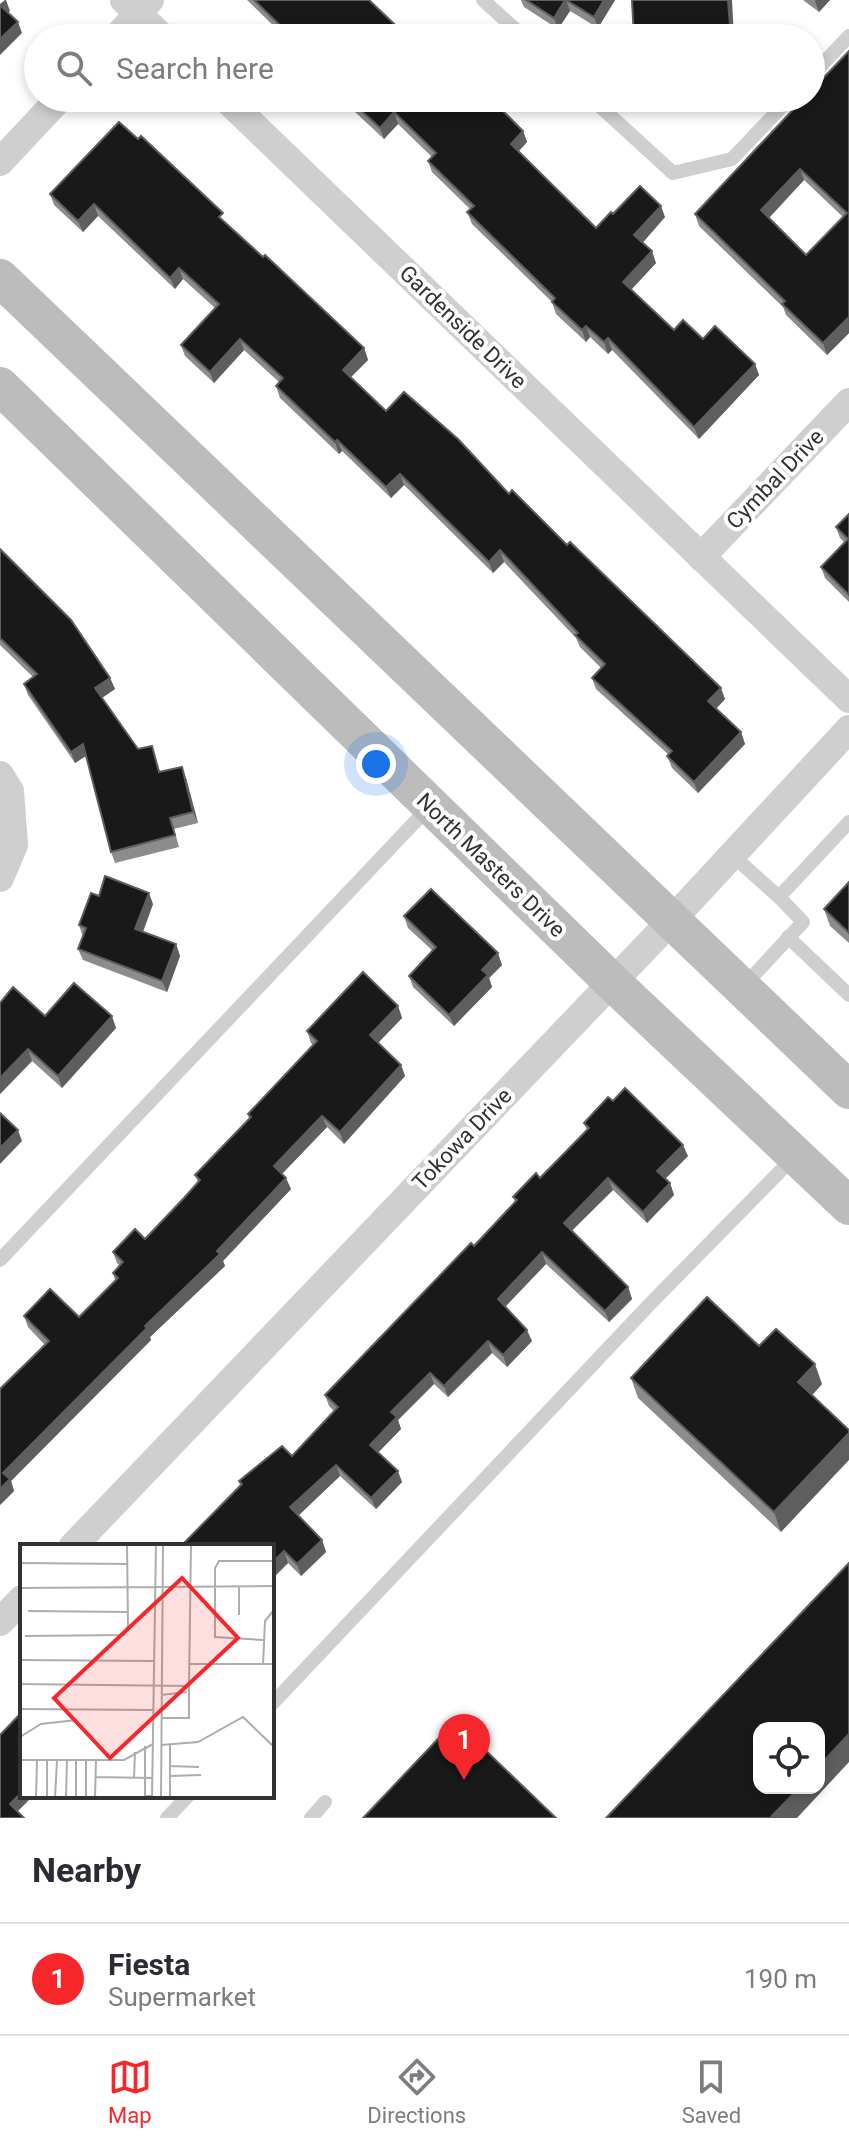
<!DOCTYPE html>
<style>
body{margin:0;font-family:Roboto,sans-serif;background:#f2f2f3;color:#2b2b33}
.controls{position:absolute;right:24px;bottom:24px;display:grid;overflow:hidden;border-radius:16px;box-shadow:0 4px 12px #0003}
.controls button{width:72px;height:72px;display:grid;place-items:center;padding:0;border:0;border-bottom:2px solid #e1e1e2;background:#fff;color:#2b2b33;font:40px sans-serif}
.you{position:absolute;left:376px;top:764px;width:28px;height:28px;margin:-20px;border:6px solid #fff;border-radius:50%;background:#1a73e8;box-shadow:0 0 0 12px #1a73e833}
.badge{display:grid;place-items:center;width:52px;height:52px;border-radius:50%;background:#f6262b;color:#fff;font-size:26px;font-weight:700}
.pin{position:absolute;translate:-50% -66px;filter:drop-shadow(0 2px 4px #0008)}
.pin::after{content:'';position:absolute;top:42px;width:28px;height:24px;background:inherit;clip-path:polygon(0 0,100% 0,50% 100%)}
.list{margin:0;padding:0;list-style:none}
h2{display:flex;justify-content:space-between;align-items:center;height:104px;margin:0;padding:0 32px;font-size:34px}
h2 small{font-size:26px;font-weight:400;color:#7c7c81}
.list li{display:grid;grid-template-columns:52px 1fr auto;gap:24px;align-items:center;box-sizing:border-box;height:112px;padding:0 32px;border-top:2px solid #e1e1e2}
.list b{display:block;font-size:30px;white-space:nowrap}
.list p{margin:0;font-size:26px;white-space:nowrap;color:#7c7c81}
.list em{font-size:26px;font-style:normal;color:#7c7c81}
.icon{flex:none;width:44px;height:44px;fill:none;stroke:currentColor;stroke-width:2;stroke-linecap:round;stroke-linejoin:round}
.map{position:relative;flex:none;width:849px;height:1818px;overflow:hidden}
.search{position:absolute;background:#fff;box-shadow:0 4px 12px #0003;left:24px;right:24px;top:24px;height:88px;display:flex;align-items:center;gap:20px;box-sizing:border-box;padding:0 28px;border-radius:44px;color:#7c7c81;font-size:30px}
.sheet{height:216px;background:#fff}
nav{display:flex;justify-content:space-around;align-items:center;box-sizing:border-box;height:112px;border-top:2px solid #e1e1e2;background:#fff;font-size:22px;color:#7c7c81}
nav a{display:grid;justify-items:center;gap:4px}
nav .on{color:#f6262b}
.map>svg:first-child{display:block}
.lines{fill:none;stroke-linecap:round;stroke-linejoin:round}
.service{stroke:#cfcfcf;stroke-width:14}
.minor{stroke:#cfcfcf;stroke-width:28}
.secondary{stroke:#bcbcbc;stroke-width:38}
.wall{fill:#8c8c8c;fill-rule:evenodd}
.shaded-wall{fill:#5e5e5e}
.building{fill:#191919;stroke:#5e5e5e;stroke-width:2;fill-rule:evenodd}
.labels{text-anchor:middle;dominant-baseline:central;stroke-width:8;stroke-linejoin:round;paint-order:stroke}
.street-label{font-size:22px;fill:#323232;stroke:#fff}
.inset-road{fill:none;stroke:#adadad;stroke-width:2}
.view{fill:#f6262b;fill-opacity:0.15;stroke:#f6262b;stroke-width:4}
.inset-edge{fill:none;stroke:#323232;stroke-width:4}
</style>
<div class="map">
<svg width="849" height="1818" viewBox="0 0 849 1818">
<rect width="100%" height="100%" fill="#fff"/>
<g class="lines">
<!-- service -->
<g class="service">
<polyline points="483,0 525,38"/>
<polyline points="811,76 849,36"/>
<polyline points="591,98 673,173 732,159 790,98"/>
<polyline points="732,855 779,897"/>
<polyline points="788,937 849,995"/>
<polyline points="742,988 803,922 779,897 849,822"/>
<polyline points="0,1260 430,806"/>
<polyline points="272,1704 648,1306 795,1156"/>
<polyline points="167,1818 188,1796"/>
<polyline points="311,1818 325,1802"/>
</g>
<!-- minor -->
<g class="minor">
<polyline points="124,0 163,38"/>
<polyline points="116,38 150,0"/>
<polyline points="225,98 849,699"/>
<polyline points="0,162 60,98"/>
<polyline points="701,557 849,402"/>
<polyline points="0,775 10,791 14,845 0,878"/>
<polyline points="73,1546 671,921 849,729"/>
<polyline points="0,1622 22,1599"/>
</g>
<!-- secondary -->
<g class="secondary">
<polyline points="0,278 849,1090"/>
<polyline points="0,386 612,982 849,1206"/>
</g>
</g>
<!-- wall -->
<g class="wall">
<polygon points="247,0 369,0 409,38 286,38"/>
<polygon points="521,0 615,0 598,28 570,11 558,29 524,7"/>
<polygon points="803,0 830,0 819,12"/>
<path d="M849,51V333L827,355L786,315L783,307L699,226L695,214ZM804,180L843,217L806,255L769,218Z"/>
<polygon points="340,98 490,98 523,131 527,142 519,151 596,228 613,214 665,217 642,243 656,263 631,290 674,330 703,339 755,364 759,375 699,439 612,350 608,354 590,337 586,342 556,314 552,302 472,224 467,212 470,209 432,172 428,161 432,157 398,124 384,139"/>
<polygon points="666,98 700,98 667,100"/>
<polygon points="50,194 227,224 364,348 368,360 351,377 386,411 509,494 725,699 716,709 741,732 745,744 698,793 672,768 667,756 669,755 596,689 592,678 601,668 580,647 576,638 504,562 493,573 404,485 391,498 342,451 339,454 280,398 276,386 279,382 244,350 214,383 185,356 181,345 215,308 183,279 175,289 98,216 83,232 54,205"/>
<polygon points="849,514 849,602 825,578 821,567 845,543 840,538 836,527"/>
<polygon points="0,549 110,678 115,689 102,698 138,749 152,746 160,772 186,778 198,823 174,829 179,847 115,863 111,852 86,756 75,763 28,695 24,684 33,677 0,645"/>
<polygon points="849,882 849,943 830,926 824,909"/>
<polygon points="99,896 153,904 143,931 176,944 180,956 167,992 83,960 78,949 83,937 79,925"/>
<polygon points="404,916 502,965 489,978 492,987 454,1026 413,987 409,976 433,951 408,928"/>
<polygon points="0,1003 45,1016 116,1028 62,1088 32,1061 0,1094"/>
<polygon points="398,1006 402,1018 378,1043 401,1065 405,1076 344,1144 327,1127 282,1174 291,1189 223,1261 225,1266 150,1337 151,1340 11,1481 14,1491 0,1505 45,1345 28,1327 24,1316 79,1317 115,1280 113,1273 120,1266 117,1263 113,1252 145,1239 184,1198 198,1182 195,1175 249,1119 248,1114 313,1045 311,1043 307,1031"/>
<polygon points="584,1123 688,1156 665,1179 670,1183 674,1195 647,1223 613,1190 572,1231 628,1287 632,1299 609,1322 546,1264 505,1307 532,1341 507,1367 492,1353 448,1397 434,1384 398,1420 401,1429 378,1452 402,1482 376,1509 340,1476 298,1515 322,1540 326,1552 301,1576 288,1563 272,1579 272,1546 185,1546 184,1543 240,1486 239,1481 292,1456 334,1411 329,1406 325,1395 474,1246 515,1202 513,1197 540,1178 587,1130"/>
<polygon points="759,1346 822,1384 812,1395 781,1532 638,1398 631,1378"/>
</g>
<!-- shaded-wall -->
<g class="shaded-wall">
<polygon points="5,0 6,0 10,11 4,16 0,4"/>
<polygon points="566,0 570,11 558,29 554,18"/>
<polygon points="604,0 615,0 598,28 594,17"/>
<polygon points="728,0 732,0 734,38 731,38"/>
<polygon points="816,0 830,0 819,12 815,1"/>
<polygon points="18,22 22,33 0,55 0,39"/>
<polygon points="394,112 398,124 384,139 380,128"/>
<polygon points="523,131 527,142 515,155 511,144"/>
<polygon points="800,169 804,180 766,221 761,210"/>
<polygon points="94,204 98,216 83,232 78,221"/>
<polygon points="661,206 665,217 639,247 634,235"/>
<polygon points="652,251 656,263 627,294 623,282"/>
<polygon points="179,268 183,279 175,289 170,278"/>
<polygon points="849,317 849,333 827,355 823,343"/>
<polygon points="586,326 590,337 586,342 582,330"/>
<polygon points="608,338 612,350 608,354 604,342"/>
<polygon points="240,339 244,350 214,383 210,372"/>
<polygon points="364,348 368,360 347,381 343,370"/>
<polygon points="755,364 759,375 699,439 694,427"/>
<polygon points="337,440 342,451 339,454 335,442"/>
<polygon points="400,474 404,485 391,498 386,487"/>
<polygon points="500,550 504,562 493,573 489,562"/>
<polygon points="110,678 115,689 100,699 95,688"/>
<polygon points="721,688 725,699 712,713 708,701"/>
<polygon points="741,732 745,744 698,793 694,782"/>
<polygon points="83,744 87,755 75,763 71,752"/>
<polygon points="182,767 186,778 198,823 193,812"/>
<polygon points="149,893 153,904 140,940 135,929"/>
<polygon points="176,944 180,956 167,992 162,981"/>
<polygon points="498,953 502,965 489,978 492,987 454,1026 449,1015 482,970"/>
<polygon points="398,1006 402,1018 374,1047 370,1035"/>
<polygon points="112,1016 116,1028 62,1088 58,1076"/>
<polygon points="28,1049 32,1061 0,1094 0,1078"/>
<polygon points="401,1065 405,1076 344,1144 340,1132"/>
<polygon points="322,1116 327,1127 278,1178 274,1166"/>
<polygon points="18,1130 22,1141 0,1164 0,1148"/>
<polygon points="683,1145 688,1156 662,1182 657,1171"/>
<polygon points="286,1178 291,1189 223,1261 225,1266 150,1337 151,1340 11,1481 14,1491 0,1505 0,1489 3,1473"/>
<polygon points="608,1178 613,1190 568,1234 564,1223"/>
<polygon points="670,1183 674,1195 647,1223 643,1212"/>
<polygon points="542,1252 546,1264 502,1310 498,1299"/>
<polygon points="628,1287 632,1299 609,1322 605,1311"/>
<polygon points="527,1330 532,1341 507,1367 503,1355"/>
<polygon points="488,1341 492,1353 448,1397 444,1386"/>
<polygon points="815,1364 822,1384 806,1402 798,1382"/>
<polygon points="430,1373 434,1384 398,1420 401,1429 375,1456 370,1445 391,1412"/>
<polygon points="849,1433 849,1460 781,1532 774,1512"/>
<polygon points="336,1465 340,1476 295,1519 290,1507"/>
<polygon points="398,1471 402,1482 376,1509 371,1498"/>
<polygon points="322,1540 326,1552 301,1576 297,1564"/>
<polygon points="284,1551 288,1563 272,1579 272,1563"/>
<polygon points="849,1734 849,1762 797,1818 770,1818 799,1788 819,1788 819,1766"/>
<polygon points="22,1792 22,1796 33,1796 14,1815 10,1804"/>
</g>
<!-- building -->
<g class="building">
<polygon points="254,0 369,0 409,38 293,38"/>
<polygon points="526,0 565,0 554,18"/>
<polygon points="566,0 604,0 594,17"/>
<polygon points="632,0 728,0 731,38 634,38"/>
<polygon points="0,5 18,22 0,39"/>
<path d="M849,51V317L823,343L782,304L785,301L695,214L804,98H811V91ZM800,169L847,213L806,255L761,210Z"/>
<polygon points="348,98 490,98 523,131 511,144 596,228 611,212 613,214 640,186 661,206 634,235 652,251 623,282 674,330 683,320 703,339 715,326 755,364 694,427 608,338 604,342 586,326 582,330 552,302 555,298 467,212 474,206 428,161 436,153 394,112 380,128"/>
<polygon points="119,122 138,139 141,136 223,213 219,217 263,257 265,255 364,348 343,370 386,411 404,392 458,439 509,494 512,490 567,545 570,542 721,688 708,701 741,732 694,782 667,756 672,751 592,678 605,664 575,635 578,633 500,550 489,562 400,474 386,487 337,440 335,442 276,386 283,378 240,339 210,372 181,345 219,304 179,268 170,278 94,204 78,221 50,194"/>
<polygon points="849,514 849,595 821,567 848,539 836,527"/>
<polygon points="0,549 71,620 110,678 95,688 138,749 152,746 159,772 182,767 193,812 170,818 175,835 111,852 83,744 71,752 24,684 37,674 0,638"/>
<polygon points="105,876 149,893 135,929 176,944 162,981 78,949 86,928 79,925 91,893 99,896"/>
<polygon points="849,882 849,933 824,909"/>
<polygon points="431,889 498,953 482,970 488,975 449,1015 409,976 436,947 404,916"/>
<polygon points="363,972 398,1006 370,1035 401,1065 340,1132 322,1116 274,1166 286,1178 217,1251 220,1254 145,1326 147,1328 3,1473 10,1479 0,1489 0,1389 49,1341 24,1316 50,1289 79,1317 118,1278 113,1273 123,1262 113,1252 135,1229 145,1239 184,1198 200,1180 195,1175 251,1117 248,1114 317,1041 307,1031"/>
<polygon points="74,983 112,1016 58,1076 28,1049 0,1078 0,1003 13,987 45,1016"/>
<polygon points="625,1088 683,1145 657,1171 670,1183 643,1212 608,1178 564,1223 628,1287 605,1311 542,1252 498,1299 527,1330 503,1355 488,1341 444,1386 430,1373 391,1412 397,1417 370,1445 398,1471 371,1498 336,1465 290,1507 322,1540 297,1564 284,1551 272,1563 272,1546 187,1546 184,1543 242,1484 239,1481 282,1446 292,1456 338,1407 325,1395 471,1243 474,1246 517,1200 513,1197 536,1173 540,1178 589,1128 584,1123 608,1097 613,1101"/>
<polygon points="0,1113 18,1130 0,1148"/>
<polygon points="707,1297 759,1346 776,1329 815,1364 798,1382 849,1430 849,1433 774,1512 631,1378"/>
<polygon points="849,1563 849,1734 819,1766 819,1728 759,1728 759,1788 799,1788 770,1818 606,1818"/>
<polygon points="22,1712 22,1792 10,1804 24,1818 0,1818 0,1735"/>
<polygon points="455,1721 556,1818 363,1818"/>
</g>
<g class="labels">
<!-- street labels -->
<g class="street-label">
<text transform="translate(463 327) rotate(44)">Gardenside Drive</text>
<text transform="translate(775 479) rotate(-46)">Cymbal Drive</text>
<text transform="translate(491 865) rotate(44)">North Masters Drive</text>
<text transform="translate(462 1139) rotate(-46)">Tokowa Drive</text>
</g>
</g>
<!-- overview -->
<g transform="translate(20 1544)">
<rect width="254" height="254" fill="#fff"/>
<path class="inset-road" d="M0,19L108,20M0,44L254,42M8,67L108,68M219,71V42M5,92L104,91L108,82L107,0M243,96L195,93V24L199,17H254M0,116L134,117M169,120H254M243,121L245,77L254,66M0,140L169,142L171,0M141,151L167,148M0,165L133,166M141,174H169V142M0,193L21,180L56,176M141,201L178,198L223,173L254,203M125,202V252H132M0,216H76M150,222L179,223M150,232L181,231M76,233L132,234M114,234L115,208M16,254L17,216M27,254V216M35,254L37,216M46,254L47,216M56,254V216M66,254V216M75,254L76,216H104L133,200M132,254L136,0M141,254L143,0M150,254V201"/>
<path class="view" d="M162,34L218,94L90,214L34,154Z"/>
<rect width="254" height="254" class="inset-edge"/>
</g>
</svg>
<div class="controls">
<button><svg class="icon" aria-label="locate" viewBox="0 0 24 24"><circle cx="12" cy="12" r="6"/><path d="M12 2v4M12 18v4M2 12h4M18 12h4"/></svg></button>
</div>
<div class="you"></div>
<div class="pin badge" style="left:464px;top:1780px">1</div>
<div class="search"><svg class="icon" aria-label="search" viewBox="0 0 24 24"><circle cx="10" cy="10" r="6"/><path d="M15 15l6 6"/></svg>Search here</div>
</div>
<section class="sheet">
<h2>Nearby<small></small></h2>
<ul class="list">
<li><span class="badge">1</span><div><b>Fiesta</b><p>Supermarket</p></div><em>190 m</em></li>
</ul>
</section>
<nav>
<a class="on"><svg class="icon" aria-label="map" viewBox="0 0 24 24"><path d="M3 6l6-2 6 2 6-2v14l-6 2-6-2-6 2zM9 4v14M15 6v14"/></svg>Map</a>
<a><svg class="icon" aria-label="directions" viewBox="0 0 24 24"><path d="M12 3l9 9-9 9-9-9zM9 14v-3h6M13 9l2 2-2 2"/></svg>Directions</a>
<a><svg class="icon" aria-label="saved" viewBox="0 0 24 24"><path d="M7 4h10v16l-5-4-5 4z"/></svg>Saved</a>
</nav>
